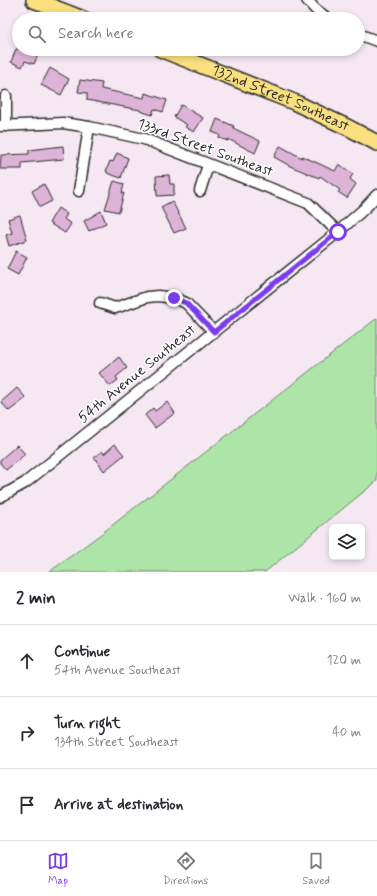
<!DOCTYPE html>
<meta charset="utf-8">
<style>
body{margin:0;font-family:Mynerve,sans-serif;background:#f2f2f3;color:#2b2b33}
.controls{position:absolute;right:12px;bottom:12px;display:grid;overflow:hidden;border-radius:6px;box-shadow:0 2px 6px #0003}
.controls button{width:36px;height:36px;display:grid;place-items:center;padding:0;border:0;border-bottom:1px solid #e1e1e2;background:#fff;color:#2b2b33;font:20px sans-serif}
.stop{position:absolute;width:12px;height:12px;margin:-9px;border:3px solid #7c3aed;border-radius:50%;background:#fff}
.stop.end{background:#7c3aed;border-color:#fff;box-shadow:0 1px 4px #0008}
.list{margin:0;padding:0;list-style:none}
h2{display:flex;justify-content:space-between;align-items:center;height:52px;margin:0;padding:0 16px;font-size:17px}
h2 small{font-size:13px;font-weight:400;color:#7c7c81}
.list li{display:grid;grid-template-columns:26px 1fr auto;gap:12px;align-items:center;box-sizing:border-box;height:72px;padding:0 16px;border-top:1px solid #e1e1e2}
.list b{display:block;font-size:15px;white-space:nowrap}
.list p{margin:0;font-size:13px;white-space:nowrap;color:#7c7c81}
.list em{font-size:13px;font-style:normal;color:#7c7c81}
.icon{flex:none;width:22px;height:22px;fill:none;stroke:currentColor;stroke-width:2;stroke-linecap:round;stroke-linejoin:round}
.map{position:relative;flex:none;width:377px;height:572px;overflow:hidden}
.search{position:absolute;background:#fff;box-shadow:0 2px 6px #0003;left:12px;right:12px;top:12px;height:44px;display:flex;align-items:center;gap:10px;box-sizing:border-box;padding:0 14px;border-radius:22px;color:#7c7c81;font-size:15px}
.sheet{height:268px;background:#fff}
nav{display:flex;justify-content:space-around;align-items:center;box-sizing:border-box;height:56px;border-top:1px solid #e1e1e2;background:#fff;font-size:11px;color:#7c7c81}
nav a{display:grid;justify-items:center;gap:2px}
nav .on{color:#7c3aed}
.map>svg:first-child{display:block}
.green{fill:#ade4a7;stroke:#6c8869}
.building{fill:#ddb3d8;stroke:#2b2b2b}
.lines{fill:none;stroke-linecap:round;stroke-linejoin:round}
.street-casing{stroke:#2b2b2b;stroke-width:13}
.primary-casing{stroke:#2b2b2b;stroke-width:18}
.street{stroke:#fff;stroke-width:10}
.primary{stroke:#fbe080;stroke-width:15}
.route{stroke:#7c3aed;stroke-width:5}
.labels{text-anchor:middle;dominant-baseline:central;stroke-width:3;stroke-linejoin:round;paint-order:stroke}
.street-label{font-size:15px;fill:#2b2b2b;stroke:#fff}
</style>
<div class="map">
<svg width="377" height="572" viewBox="0 0 377 572">
<rect width="100%" height="100%" fill="#f5e8f3"/>
<filter id="ink" filterUnits="userSpaceOnUse"><feTurbulence type="fractalNoise" baseFrequency=".025" numOctaves="2"/><feDisplacementMap in="SourceGraphic" scale="8" xChannelSelector="R" yChannelSelector="G"/><feConvolveMatrix kernelMatrix="1 2 1 2 8 2 1 2 1" color-interpolation-filters="sRGB"/></filter>
<g filter="url(#ink)">
<!-- green -->
<polygon class="green" points="377,318 377,481 265,572 49,572 101,534"/>
<!-- building -->
<g class="building">
<polygon points="16,49 30,49 39,53 34,64 25,61 22,67 11,62"/>
<polygon points="50,68 69,79 61,95 41,85"/>
<polygon points="80,80 102,83 101,89 144,98 145,93 167,100 163,112 154,109 152,115 140,111 140,110 87,100 87,93 78,92"/>
<polygon points="181,105 203,118 194,132 185,127 187,125 174,117"/>
<polygon points="217,119 234,126 233,128 260,141 255,153 228,139 228,141 219,138 220,135 212,132"/>
<polygon points="63,146 64,159 22,163 22,169 0,169 1,155 29,154 29,150"/>
<polygon points="280,146 302,158 302,156 335,171 339,164 353,174 350,179 356,184 347,198 338,192 340,190 320,176 319,178 290,166 274,157"/>
<polygon points="117,153 128,158 121,178 107,173 107,171 106,171 110,161 113,162"/>
<polygon points="169,175 170,184 174,184 174,195 157,196 156,176"/>
<polygon points="114,181 124,184 122,193 124,193 119,212 105,209"/>
<polygon points="44,184 52,201 40,207 32,191"/>
<polygon points="172,201 186,228 174,233 161,207"/>
<polygon points="58,208 67,214 64,219 71,224 65,233 49,223"/>
<polygon points="101,211 106,223 89,231 84,221"/>
<polygon points="20,215 27,240 9,246 6,235 12,233 8,219"/>
<polygon points="16,251 27,257 18,275 7,269"/>
<polygon points="119,357 127,368 116,377 118,380 110,386 99,373"/>
<polygon points="17,388 26,398 9,411 1,402"/>
<polygon points="167,402 175,413 155,428 145,415 153,408 155,411"/>
<polygon points="115,444 124,455 104,471 94,457 102,451 104,454"/>
<polygon points="17,445 25,454 6,470 0,463 0,460"/>
</g>
<g class="lines">
<!-- street casing -->
<g class="street-casing">
<g id="street">
<polyline points="307,0 315,9 328,19"/>
<polyline points="358,34 377,41"/>
<polyline points="6,96 6,126"/>
<polyline points="0,126 63,123 89,127 144,139 308,203 338,232"/>
<polyline points="79,191 89,127"/>
<polyline points="200,191 208,165"/>
<polyline points="100,303 115,308 147,297 158,296 174,298 186,303 214,332"/>
<polyline points="0,497 25,483 338,232 365,208 377,195"/>
</g>
</g>
<!-- primary casing -->
<g class="primary-casing">
<g id="primary">
<polyline points="34,0 83,19"/>
<path id="s1" d="M160,49L294,102L349,128L377,143"/>
</g>
</g>
<!-- street -->
<use href="#street" class="street"/>
<!-- primary -->
<use href="#primary" class="primary"/>
</g>
</g>
<g class="lines" filter="url(#ink)">
<!-- route -->
<polyline class="route" points="174,298 186,303 214,332 338,232"/>
</g>
<g class="labels">
<!-- street labels -->
<g class="street-label">
<text stroke="none"><textPath href="#s1" startOffset="130">132nd Street Southeast</textPath></text>
<text transform="translate(205 148) rotate(20)">133rd Street Southeast</text>
<text transform="translate(137 374) rotate(-39)">54th Avenue Southeast</text>
</g>
</g>
</svg>
<div class="controls">
<button><svg class="icon" aria-label="layers" viewBox="0 0 24 24"><path d="M12 4l9 5-9 5-9-5zM3 14l9 5 9-5"/></svg></button>
</div>
<div class="stop" style="left:338px;top:232px"></div>
<div class="stop end" style="left:174px;top:298px"></div>
<div class="search"><svg class="icon" aria-label="search" viewBox="0 0 24 24"><circle cx="10" cy="10" r="6"/><path d="M15 15l6 6"/></svg>Search here</div>
</div>
<section class="sheet">
<h2>2 min<small>Walk · 160 m</small></h2>
<ul class="list">
<li><svg class="icon" aria-label="ahead" viewBox="0 0 24 24"><path d="M12 20V5M6 11l6-6 6 6"/></svg><div><b>Continue</b><p>54th Avenue Southeast</p></div><em>120 m</em></li>
<li><svg class="icon" aria-label="right" viewBox="0 0 24 24"><path d="M7 20v-9h11M14 6l5 5-5 5"/></svg><div><b>Turn right</b><p>134th Street Southeast</p></div><em>40 m</em></li>
<li><svg class="icon" aria-label="arrive" viewBox="0 0 24 24"><path d="M6 21V4h12l-3 4 3 4H6"/></svg><div><b>Arrive at destination</b></div></li>
</ul>
</section>
<nav>
<a class="on"><svg class="icon" aria-label="map" viewBox="0 0 24 24"><path d="M3 6l6-2 6 2 6-2v14l-6 2-6-2-6 2zM9 4v14M15 6v14"/></svg>Map</a>
<a><svg class="icon" aria-label="directions" viewBox="0 0 24 24"><path d="M12 3l9 9-9 9-9-9zM9 14v-3h6M13 9l2 2-2 2"/></svg>Directions</a>
<a><svg class="icon" aria-label="saved" viewBox="0 0 24 24"><path d="M7 4h10v16l-5-4-5 4z"/></svg>Saved</a>
</nav>
